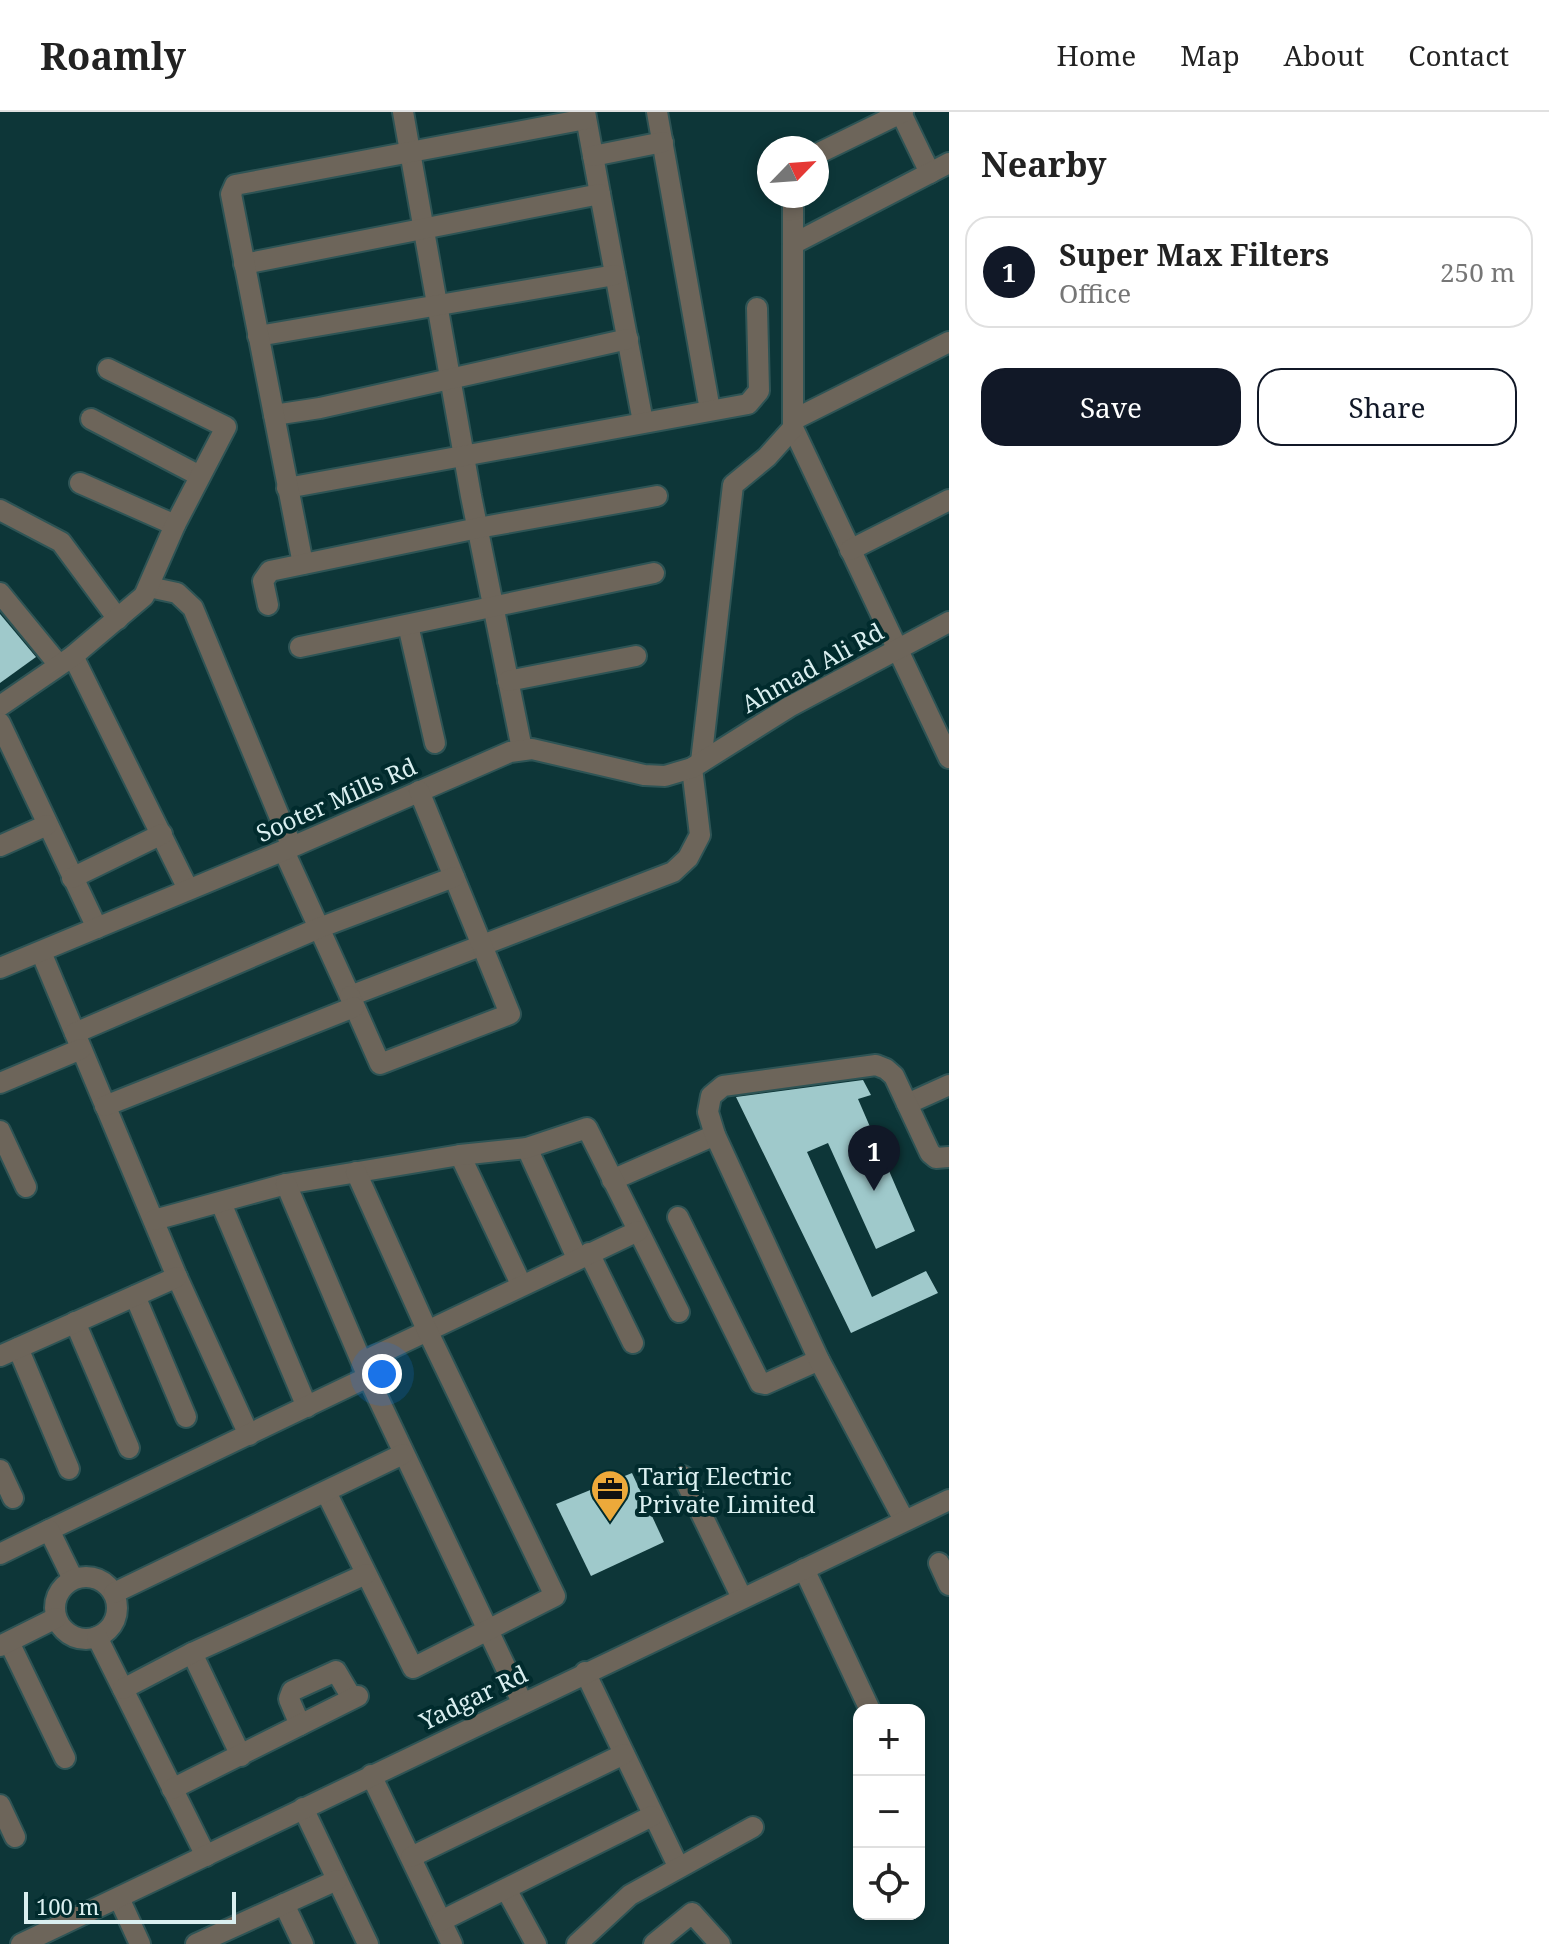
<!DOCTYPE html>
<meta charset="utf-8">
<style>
body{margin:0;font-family:"Noto Serif",serif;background:#f6f6f6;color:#222}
.controls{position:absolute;right:24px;bottom:24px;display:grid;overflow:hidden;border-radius:16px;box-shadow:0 4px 12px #0003}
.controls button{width:72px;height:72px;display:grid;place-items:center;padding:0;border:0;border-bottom:2px solid #e0e0e0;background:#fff;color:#222;font:40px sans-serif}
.compass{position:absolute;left:757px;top:24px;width:72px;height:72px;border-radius:50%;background:#fff;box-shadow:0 4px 12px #0003;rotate:65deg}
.scale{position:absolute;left:24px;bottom:20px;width:212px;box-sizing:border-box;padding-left:8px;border:4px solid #daeff0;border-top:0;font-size:22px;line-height:28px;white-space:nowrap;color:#daeff0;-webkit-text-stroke:6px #012b2d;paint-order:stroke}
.you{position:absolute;left:382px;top:1262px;width:28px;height:28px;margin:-20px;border:6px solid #fff;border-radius:50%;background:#1a73e8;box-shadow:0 0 0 12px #1a73e833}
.badge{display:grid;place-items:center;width:52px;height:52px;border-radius:50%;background:#111827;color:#fff;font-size:26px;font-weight:700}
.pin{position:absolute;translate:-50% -66px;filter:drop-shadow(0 2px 4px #0008)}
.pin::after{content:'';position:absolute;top:42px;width:28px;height:24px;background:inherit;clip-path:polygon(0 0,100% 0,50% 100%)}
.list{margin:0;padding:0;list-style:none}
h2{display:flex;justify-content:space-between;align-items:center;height:104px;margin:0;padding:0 32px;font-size:34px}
h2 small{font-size:26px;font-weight:400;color:#767676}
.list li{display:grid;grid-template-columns:52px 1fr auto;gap:24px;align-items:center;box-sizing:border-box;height:112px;margin:0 16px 16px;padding:0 16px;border:2px solid #e0e0e0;border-radius:24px}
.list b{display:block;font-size:30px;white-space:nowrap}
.list p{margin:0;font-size:26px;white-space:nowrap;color:#767676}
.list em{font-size:26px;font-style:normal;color:#767676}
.actions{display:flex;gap:16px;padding:24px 32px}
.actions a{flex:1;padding:18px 0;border:2px solid #111827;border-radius:24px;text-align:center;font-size:28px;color:#111827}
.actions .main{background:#111827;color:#fff}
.icon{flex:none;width:44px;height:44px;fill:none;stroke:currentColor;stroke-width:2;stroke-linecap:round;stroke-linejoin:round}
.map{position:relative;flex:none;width:949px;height:1832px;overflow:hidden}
header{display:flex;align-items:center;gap:48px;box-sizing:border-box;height:112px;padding:0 40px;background:#fff;border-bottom:2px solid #e0e0e0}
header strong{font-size:38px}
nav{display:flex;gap:44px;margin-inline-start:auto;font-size:28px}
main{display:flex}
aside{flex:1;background:#fff}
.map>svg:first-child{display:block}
.building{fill:#9fc9cb}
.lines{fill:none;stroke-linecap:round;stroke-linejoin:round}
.minor-casing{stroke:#2e5455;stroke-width:24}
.minor{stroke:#6d655a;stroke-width:20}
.labels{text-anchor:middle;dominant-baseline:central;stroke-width:8;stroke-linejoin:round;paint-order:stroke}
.street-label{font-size:24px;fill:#daeff0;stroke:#012b2d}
.poi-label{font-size:24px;fill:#daeff0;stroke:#012b2d;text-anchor:start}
</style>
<header>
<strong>Roamly</strong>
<nav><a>Home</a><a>Map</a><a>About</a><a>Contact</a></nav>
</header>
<main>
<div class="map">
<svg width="949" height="1832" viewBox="0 0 949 1832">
<rect width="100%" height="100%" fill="#0d3638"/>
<!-- building -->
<g class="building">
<polygon points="0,502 36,545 0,571"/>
<polygon points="863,968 871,983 858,987 915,1119 876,1137 828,1031 807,1040 872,1185 926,1159 938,1181 851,1221 736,985"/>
<polygon points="632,1361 664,1430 591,1464 556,1392"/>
</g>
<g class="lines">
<!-- minor casing -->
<g class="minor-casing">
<g id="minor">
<polyline points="403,0 471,384 522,637"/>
<polyline points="585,0 600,82"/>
<polyline points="657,0 710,298"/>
<polyline points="901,1 930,61"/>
<polyline points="817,42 903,0"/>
<polyline points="593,44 663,30"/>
<polyline points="793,132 949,51"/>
<polyline points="244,152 600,82 643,310"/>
<polyline points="258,224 615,163"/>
<polyline points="274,303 320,296 628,227"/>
<polyline points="91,307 200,364"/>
<polyline points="793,308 949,230"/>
<polyline points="793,316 949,646"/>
<polyline points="80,371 175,413"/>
<polyline points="287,376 748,292 759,279 757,196"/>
<polyline points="0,398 61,430 118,507"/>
<polyline points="850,438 949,388"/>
<polyline points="303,452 231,82 235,73 586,7"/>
<polyline points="149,475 177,481 193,496 292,735"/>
<polyline points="0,481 59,553"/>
<polyline points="268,493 263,469 270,459 478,416 657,384"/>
<polyline points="408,513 435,631"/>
<polyline points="300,535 654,461"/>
<polyline points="73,544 188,777"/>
<polyline points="508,569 636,544"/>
<polyline points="0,594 73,544 144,484 175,413 226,315 108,257"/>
<polyline points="0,611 97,816"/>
<polyline points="701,650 733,373 767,345 793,316 793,84"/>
<polyline points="0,734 47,713"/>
<polyline points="284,739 350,884 673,760 688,746 700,723 692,656"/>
<polyline points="72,766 162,722"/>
<polyline points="41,840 177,1165 249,1323"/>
<polyline points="0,856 292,735 510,640 532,637 644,663 665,664 692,656 789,595 949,510"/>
<polyline points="350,884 380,952 510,902 419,679"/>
<polyline points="75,921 319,816 454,765"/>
<polyline points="0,971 81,937"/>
<polyline points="907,992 949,973"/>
<polyline points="105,994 354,895"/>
<polyline points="0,1019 26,1075"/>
<polyline points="527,1036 577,1146"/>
<polyline points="460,1043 521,1172"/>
<polyline points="612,1068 715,1023"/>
<polyline points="221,1091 307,1295"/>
<polyline points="678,1105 760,1271 765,1272 819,1248"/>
<polyline points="154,1108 286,1072 460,1043 527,1036 587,1016 679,1200"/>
<polyline points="589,1141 633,1231"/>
<polyline points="135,1184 186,1305"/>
<polyline points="75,1210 129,1336"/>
<polyline points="18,1236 69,1357"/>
<polyline points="0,1244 177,1165"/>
<polyline points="362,1250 638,1119"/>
<polyline points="368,1265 522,1590"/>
<polyline points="0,1358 13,1386"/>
<polyline points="683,1364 742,1486"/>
<polyline points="326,1380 413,1556 555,1484 427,1218 356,1060"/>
<polyline points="904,1408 819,1248 715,1023 708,1000 711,984 723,974 876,953 886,957 894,964 930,1041 936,1046 949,1045"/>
<polyline points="49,1418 368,1265 286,1072"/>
<polyline points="0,1442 49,1418 73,1467"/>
<polyline points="939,1451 949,1473"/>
<polyline points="804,1457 870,1598"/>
<circle cx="86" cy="1496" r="31"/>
<polyline points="114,1481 403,1342"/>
<polyline points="97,1525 206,1744"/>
<polyline points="9,1530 65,1646"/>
<polyline points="0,1534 56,1506"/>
<polyline points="192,1541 241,1644"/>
<polyline points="585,1560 678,1754"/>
<polyline points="123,1577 192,1541 366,1462"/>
<polyline points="300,1613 289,1587 292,1579 336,1559 352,1586"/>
<polyline points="371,1663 452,1832"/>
<polyline points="172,1677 358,1584"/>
<polyline points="0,1693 15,1725"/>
<polyline points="303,1696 368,1832"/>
<polyline points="411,1745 624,1642"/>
<polyline points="506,1777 536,1832"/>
<polyline points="119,1786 140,1832"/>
<polyline points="284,1792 303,1832"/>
<polyline points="441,1809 652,1704"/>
<polyline points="21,1832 949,1388"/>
<polyline points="196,1832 337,1768"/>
<polyline points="577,1832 630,1783 753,1715"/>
<polyline points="654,1832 692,1801 720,1832"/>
</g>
</g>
<!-- minor -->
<use href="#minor" class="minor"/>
</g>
<!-- icons -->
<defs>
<g id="office-pin" transform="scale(2)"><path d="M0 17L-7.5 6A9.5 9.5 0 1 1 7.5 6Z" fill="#eca93a" stroke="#012b2d"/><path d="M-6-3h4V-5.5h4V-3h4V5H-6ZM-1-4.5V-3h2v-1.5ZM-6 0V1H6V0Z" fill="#111"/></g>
</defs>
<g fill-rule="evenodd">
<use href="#office-pin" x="610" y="1377"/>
</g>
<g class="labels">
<!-- street labels -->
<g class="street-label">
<text transform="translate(812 555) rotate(-29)">Ahmad Ali Rd</text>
<text transform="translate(336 687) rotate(-24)">Sooter Mills Rd</text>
<text transform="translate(473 1585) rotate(-26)">Yadgar Rd</text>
</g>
<!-- poi labels -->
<g class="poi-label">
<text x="638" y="1363">Tariq Electric<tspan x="638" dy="28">Private Limited</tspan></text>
</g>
</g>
</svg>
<div class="controls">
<button>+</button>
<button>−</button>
<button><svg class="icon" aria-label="locate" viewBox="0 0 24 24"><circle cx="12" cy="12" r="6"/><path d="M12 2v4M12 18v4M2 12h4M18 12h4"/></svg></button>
</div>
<svg class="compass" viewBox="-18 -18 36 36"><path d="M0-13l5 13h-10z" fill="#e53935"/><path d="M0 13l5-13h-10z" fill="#767676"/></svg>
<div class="scale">100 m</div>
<div class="you"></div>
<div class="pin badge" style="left:874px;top:1079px">1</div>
</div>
<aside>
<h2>Nearby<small></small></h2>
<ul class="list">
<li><span class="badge">1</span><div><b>Super Max Filters</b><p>Office</p></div><em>250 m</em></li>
</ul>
<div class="actions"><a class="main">Save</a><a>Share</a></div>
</aside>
</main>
